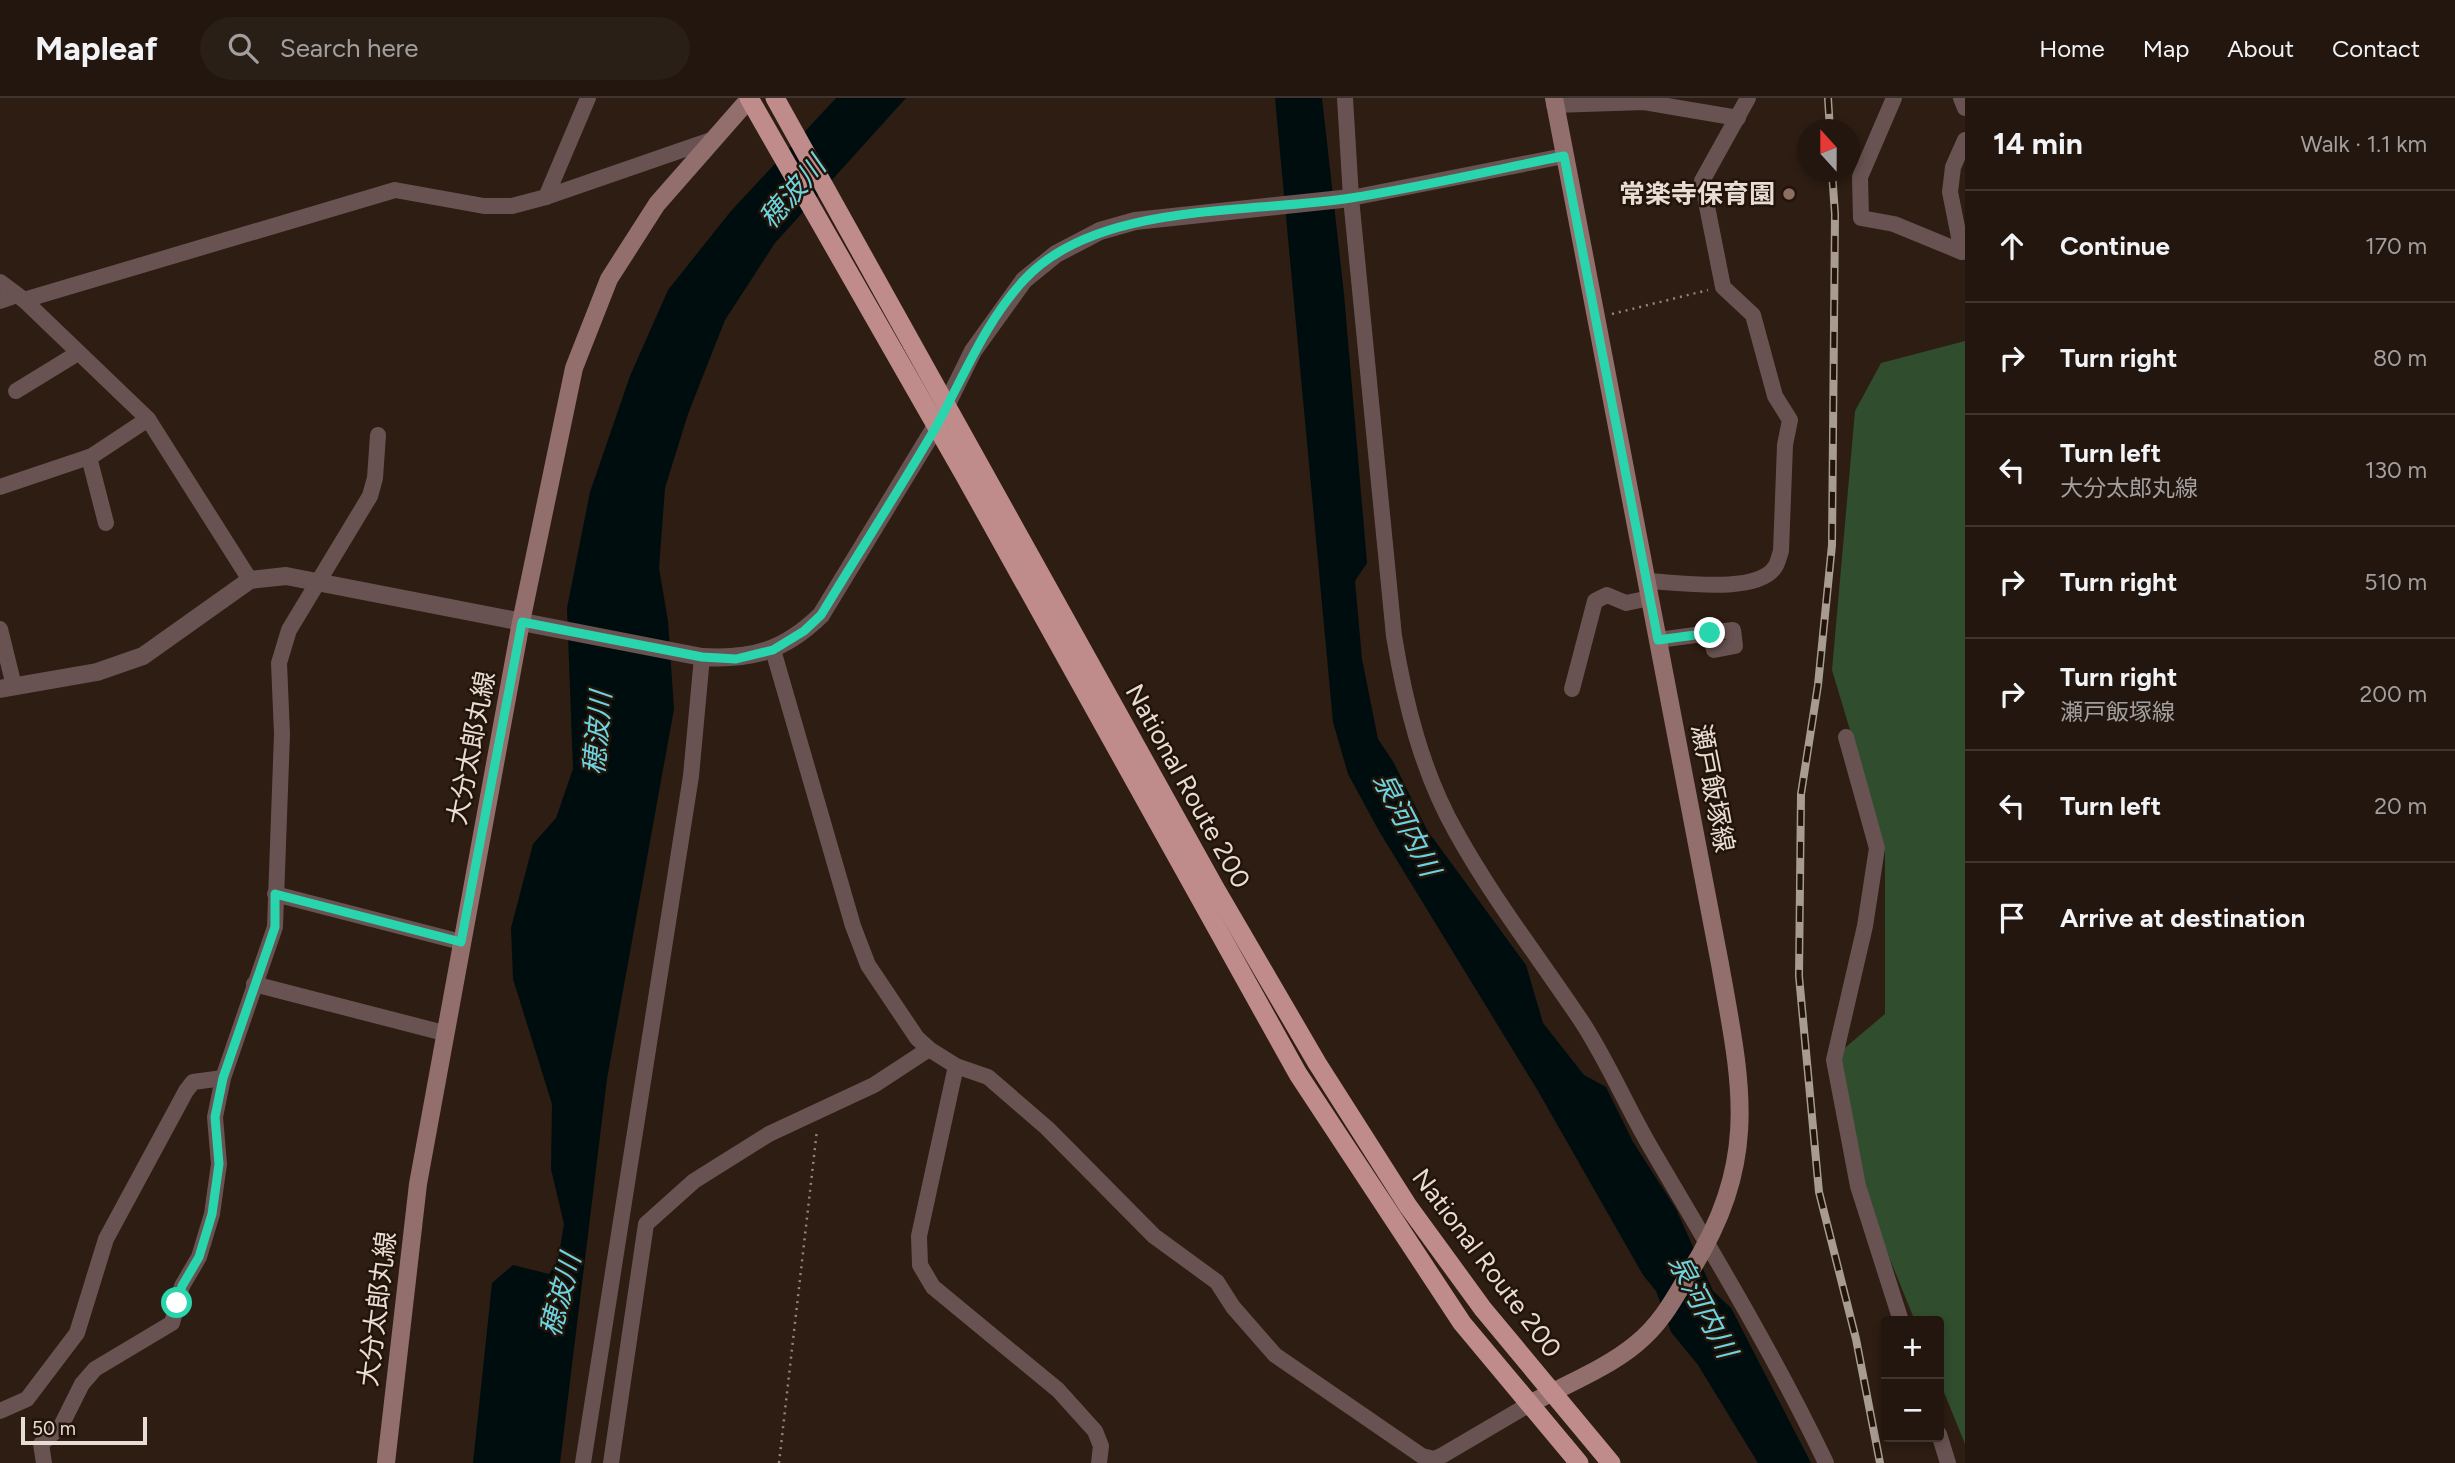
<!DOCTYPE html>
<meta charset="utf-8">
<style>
body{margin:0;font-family:Figtree,"Noto Sans JP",sans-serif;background:#2a1f17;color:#f1f3f6}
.controls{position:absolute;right:21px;bottom:21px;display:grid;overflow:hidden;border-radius:7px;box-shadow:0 4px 10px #0003}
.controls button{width:63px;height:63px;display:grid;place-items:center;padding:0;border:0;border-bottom:2px solid #3f352e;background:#22160e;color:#f1f3f6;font:35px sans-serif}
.compass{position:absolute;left:1797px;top:21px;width:63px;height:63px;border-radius:50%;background:#22160e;box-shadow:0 4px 10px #0003;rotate:339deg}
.scale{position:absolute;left:21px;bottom:18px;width:126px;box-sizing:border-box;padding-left:7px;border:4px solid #e8ddd5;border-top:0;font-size:19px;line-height:24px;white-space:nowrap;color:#e8ddd5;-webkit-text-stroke:5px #231409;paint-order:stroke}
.stop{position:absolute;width:21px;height:21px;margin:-16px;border:5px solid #28d5ad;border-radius:50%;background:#fff}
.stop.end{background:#28d5ad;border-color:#fff;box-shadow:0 2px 7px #0008}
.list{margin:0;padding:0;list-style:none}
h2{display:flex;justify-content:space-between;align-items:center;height:91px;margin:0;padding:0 28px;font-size:30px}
h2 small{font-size:23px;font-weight:400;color:#a29f9e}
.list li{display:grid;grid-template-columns:46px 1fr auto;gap:21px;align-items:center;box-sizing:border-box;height:112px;padding:0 28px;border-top:2px solid #3f352e}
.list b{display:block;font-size:26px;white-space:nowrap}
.list p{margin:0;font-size:23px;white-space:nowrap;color:#a29f9e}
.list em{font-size:23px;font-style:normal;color:#a29f9e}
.icon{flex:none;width:38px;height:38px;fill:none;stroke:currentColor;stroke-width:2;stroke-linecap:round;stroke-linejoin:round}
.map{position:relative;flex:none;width:1965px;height:1365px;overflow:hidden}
header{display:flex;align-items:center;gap:42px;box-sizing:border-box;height:98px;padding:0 35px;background:#22160e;border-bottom:2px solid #3f352e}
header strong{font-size:33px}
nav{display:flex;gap:38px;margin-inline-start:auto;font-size:24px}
.search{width:490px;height:63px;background:#2a1f17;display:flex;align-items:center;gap:18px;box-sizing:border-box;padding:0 24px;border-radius:38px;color:#a29f9e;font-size:26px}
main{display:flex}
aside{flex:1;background:#22160e}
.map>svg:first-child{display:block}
.green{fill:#304d2d}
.water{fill:#000d0f}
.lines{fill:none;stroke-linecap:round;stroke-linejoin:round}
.path{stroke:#94867d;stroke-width:2.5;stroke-dasharray:2 5;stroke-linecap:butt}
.minor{stroke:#695352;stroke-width:16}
.tertiary{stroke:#695352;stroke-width:18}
.secondary{stroke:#926e6d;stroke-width:18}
.trunk{stroke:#bf8c8b;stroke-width:19}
.rail-casing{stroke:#a89b92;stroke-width:8}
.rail{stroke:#231409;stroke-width:5;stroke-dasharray:16;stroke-linecap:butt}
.route{stroke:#28d5ad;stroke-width:9}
.education-dot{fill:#8d6e63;stroke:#231409;stroke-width:2.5}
.labels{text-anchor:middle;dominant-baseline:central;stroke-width:5;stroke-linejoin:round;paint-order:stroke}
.poi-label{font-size:26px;font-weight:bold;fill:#e8ddd5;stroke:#231409;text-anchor:end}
.street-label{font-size:26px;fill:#e8ddd5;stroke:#231409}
.water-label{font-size:28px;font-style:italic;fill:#6dd3e0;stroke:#231409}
</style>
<header>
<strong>Mapleaf</strong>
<div class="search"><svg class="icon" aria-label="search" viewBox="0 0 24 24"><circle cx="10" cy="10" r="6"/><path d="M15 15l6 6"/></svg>Search here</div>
<nav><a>Home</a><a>Map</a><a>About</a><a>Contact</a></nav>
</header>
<main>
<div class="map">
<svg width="1965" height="1365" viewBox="0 0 1965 1365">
<rect width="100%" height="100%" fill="#2d1d12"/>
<!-- green -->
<polygon class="green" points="1965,243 1965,1346 1939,1282 1939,1223 1915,1223 1865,1100 1840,954 1885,916 1885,749 1832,572 1855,313 1881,265"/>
<!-- water -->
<g class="water">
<polygon points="836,0 906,0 775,145 725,222 688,316 665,390 659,470 668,523 674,611 607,981 560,1365 473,1365 492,1185 513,1167 549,1176 558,1162 564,1126 551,1071 552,1006 513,881 511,830 533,746 556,720 573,671 567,510 590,394 630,278 668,192 731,113"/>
<polygon points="1275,0 1322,0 1344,196 1367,465 1355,483 1362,561 1378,641 1394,665 1427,732 1526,867 1543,925 1584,977 1606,989 1633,1044 1676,1111 1713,1193 1731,1210 1811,1365 1758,1365 1698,1267 1671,1234 1656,1193 1643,1177 1538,993 1379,733 1348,676 1333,624"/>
</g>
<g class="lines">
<!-- path -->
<g class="path">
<polyline points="1612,216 1708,192"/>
<polyline points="779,1365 817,1032"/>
</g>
<!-- minor -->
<g class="minor">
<path d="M1345,0L1351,100L1394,538C1405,605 1422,674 1456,734C1493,801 1540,861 1582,924C1608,964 1627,1009 1651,1050C1712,1154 1774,1256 1826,1365"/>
<polyline points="1894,0 1860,79 1861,120 1894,126 1962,154 1950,94 1953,69 1965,42"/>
<polyline points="1961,0 1965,10"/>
<polyline points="1554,7 1644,4 1738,20"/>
<polyline points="546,99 588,0"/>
<polyline points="1351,100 1564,58"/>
<polyline points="0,184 24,202 148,321 250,482"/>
<polyline points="24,202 395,92 484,108 512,108 546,99 711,42"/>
<polyline points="0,203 17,197"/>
<polyline points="16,293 78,255"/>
<polyline points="89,359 106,425"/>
<polyline points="0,389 92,358 148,321"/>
<path d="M1647,483C1676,484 1757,497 1775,469C1778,465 1779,458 1781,453L1785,347L1790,322L1775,298L1753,217L1723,189L1702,83L1748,0"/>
<polyline points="0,531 14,588"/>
<polyline points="1658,542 1733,532 1735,548 1714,552 1711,535"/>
<polyline points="773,552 853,828 868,867 917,940 929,951 956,968 988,979 1047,1030 1154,1138 1217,1184 1233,1209 1275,1257 1422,1358 1434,1361 1443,1357 1530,1306"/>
<polyline points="1572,591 1595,503 1607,497 1626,505 1650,500"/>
<polyline points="1846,639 1877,750 1865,828 1834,962 1858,1088 1901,1223"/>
<polyline points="275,796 461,844"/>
<polyline points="254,886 444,935"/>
<polyline points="956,968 919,1138 920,1167 933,1189 1058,1292 1095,1333 1101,1348 1099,1365"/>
<polyline points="0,1313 27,1301 77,1235 106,1141 186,993 193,984 223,980"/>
<polyline points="1939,1336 1948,1365"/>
<polyline points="44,1365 41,1346 61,1328 82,1286 95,1271 172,1225 182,1188 199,1159 212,1116 219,1066 215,1019 223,980 275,829 282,636 279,565 289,532 370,398 375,380 378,337"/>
<polyline points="583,1365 691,678 702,559"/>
<polyline points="611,1365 646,1126 694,1083 769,1036 874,987 929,951"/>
</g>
<!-- tertiary -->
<path class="tertiary" d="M0,591L97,574L143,558L250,482L286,478L702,559C752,562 784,553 821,517L936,328L973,253L1024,182L1056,156L1100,133L1135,123L1351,100"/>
<!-- secondary -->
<g class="secondary">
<path d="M1530,1306C1564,1287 1606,1271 1636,1246C1661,1226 1674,1201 1690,1174C1760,1061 1742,989 1720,866L1554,0"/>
<polyline points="386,1365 418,1086 521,524 574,270 609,181 657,106 750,0"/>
</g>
<!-- trunk -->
<g class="trunk">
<polyline points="749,0 965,378 1298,976 1462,1225 1579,1365"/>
<polyline points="775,0 1215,790 1317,965 1408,1108 1483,1211 1611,1365"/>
</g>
<!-- rail casing -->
<g class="rail-casing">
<g id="rail">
<polyline points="1828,0 1830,32"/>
<polyline points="1832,74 1835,116 1832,447 1818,587 1801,696 1799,878 1819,1094 1856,1241 1880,1365"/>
</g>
</g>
<!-- rail -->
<use href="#rail" class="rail"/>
</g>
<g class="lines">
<!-- route -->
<path class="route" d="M177,1205L182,1188L199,1159L212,1116L219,1066L215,1019L223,980L275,829V796L461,844L522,524L702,559L736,561L773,552L804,533L821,517C859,454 900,391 937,327C964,278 985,224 1024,182C1097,103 1250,116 1351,100C1422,89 1493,72 1564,58L1658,542L1710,535"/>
</g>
<!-- markers -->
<circle class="education-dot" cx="1789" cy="96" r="7"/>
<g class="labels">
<!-- poi labels -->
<g class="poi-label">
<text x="1775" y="96">常楽寺保育園</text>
</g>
<!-- street labels -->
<g class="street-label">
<text transform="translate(471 650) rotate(-79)">大分太郎丸線</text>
<text transform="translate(1188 688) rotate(61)">National Route 200</text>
<text transform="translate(1713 690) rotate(79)">瀬戸飯塚線</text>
<text transform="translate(1487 1165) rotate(53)">National Route 200</text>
<text transform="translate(377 1211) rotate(-83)">大分太郎丸線</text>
</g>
<!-- water labels -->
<g class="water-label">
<text transform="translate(792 94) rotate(-49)">穂波川</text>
<text transform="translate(597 635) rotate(-85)">穂波川</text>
<text transform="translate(1407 726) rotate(63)">泉河内川</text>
<text transform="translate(560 1197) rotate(-75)">穂波川</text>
<text transform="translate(1703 1208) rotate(62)">泉河内川</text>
</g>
</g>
</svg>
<div class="controls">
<button>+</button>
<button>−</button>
</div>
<svg class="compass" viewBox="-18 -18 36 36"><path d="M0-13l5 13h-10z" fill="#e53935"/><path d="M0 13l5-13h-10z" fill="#a29f9e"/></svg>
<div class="scale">50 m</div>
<div class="stop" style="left:177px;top:1205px"></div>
<div class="stop end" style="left:1710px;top:535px"></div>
</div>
<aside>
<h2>14 min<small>Walk · 1.1 km</small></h2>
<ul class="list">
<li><svg class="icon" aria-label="ahead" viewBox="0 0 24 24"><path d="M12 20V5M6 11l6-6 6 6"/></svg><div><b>Continue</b></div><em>170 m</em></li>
<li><svg class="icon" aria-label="right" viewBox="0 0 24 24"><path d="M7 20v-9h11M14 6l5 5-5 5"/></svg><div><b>Turn right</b></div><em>80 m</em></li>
<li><svg class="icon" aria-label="left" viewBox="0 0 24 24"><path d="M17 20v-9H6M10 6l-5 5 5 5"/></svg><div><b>Turn left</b><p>大分太郎丸線</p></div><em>130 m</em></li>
<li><svg class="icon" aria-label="right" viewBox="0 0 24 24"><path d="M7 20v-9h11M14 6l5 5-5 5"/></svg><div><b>Turn right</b></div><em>510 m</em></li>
<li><svg class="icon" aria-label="right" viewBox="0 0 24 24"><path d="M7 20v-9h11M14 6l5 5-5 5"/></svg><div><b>Turn right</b><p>瀬戸飯塚線</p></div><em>200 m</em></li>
<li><svg class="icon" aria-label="left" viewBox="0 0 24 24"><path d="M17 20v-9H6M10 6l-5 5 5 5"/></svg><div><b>Turn left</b></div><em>20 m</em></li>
<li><svg class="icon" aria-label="arrive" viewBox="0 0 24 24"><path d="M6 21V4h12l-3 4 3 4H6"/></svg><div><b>Arrive at destination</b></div></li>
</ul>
</aside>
</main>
